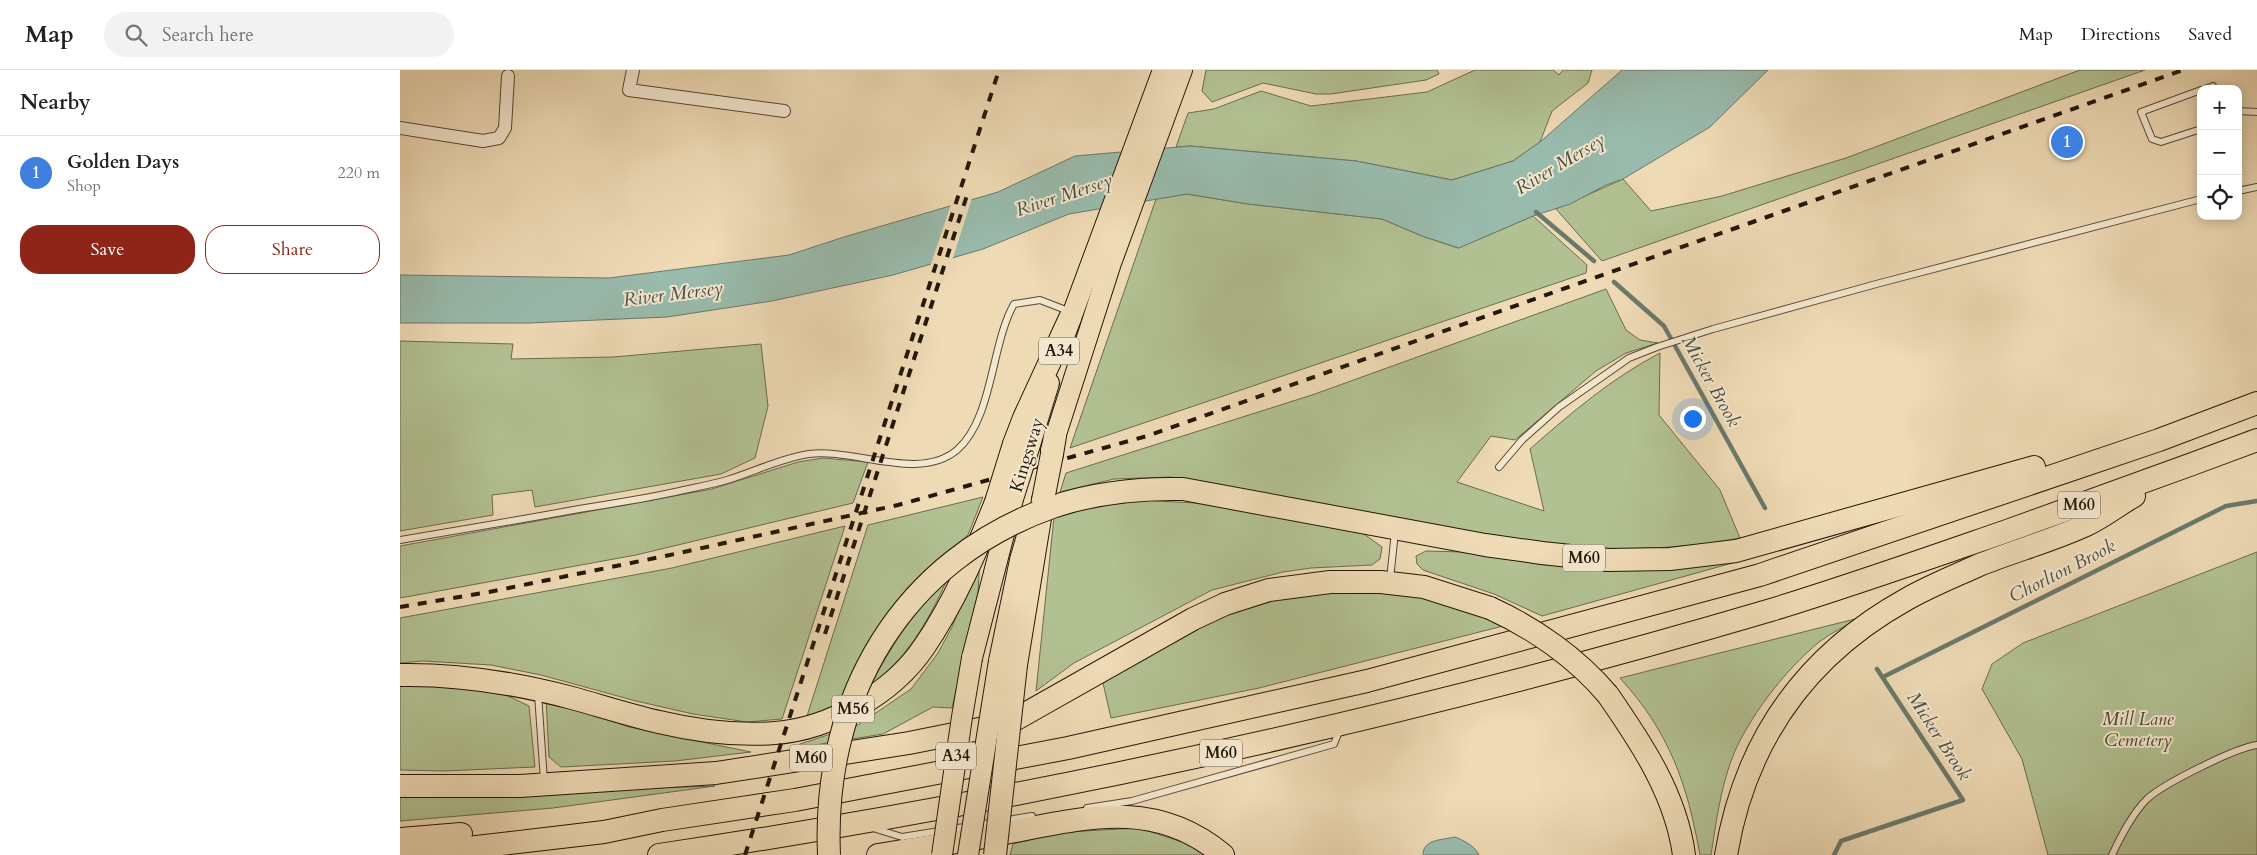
<!DOCTYPE html>
<meta charset="utf-8">
<style>
body{margin:0;font-family:Cardo,serif;background:#f2f2f2;color:#202124}
.controls{position:absolute;right:15px;top:15px;display:grid;overflow:hidden;border-radius:10px;box-shadow:0 2px 12px #0003}
.controls button{width:45px;height:45px;display:grid;place-items:center;padding:0;border:0;border-bottom:1px solid #e0e0e0;background:#fff;color:#202124;font:25px sans-serif}
.you{position:absolute;left:1292px;top:348px;width:18px;height:18px;margin:-12px;border:4px solid #fff;border-radius:50%;background:#1a73e8;box-shadow:0 0 0 8px #1a73e833}
.badge{display:grid;place-items:center;width:32px;height:32px;border-radius:50%;background:#8f2418;color:#fff;font-size:16px;font-weight:700}
.pin{position:absolute;translate:-50% -50%;border:2px solid #fff;box-shadow:0 1px 5px #0006}
.list{margin:0;padding:0;list-style:none}
h2{display:flex;justify-content:space-between;align-items:center;height:65px;margin:0;padding:0 20px;font-size:21px}
h2 small{font-size:16px;font-weight:400;color:#757577}
.list li{display:grid;grid-template-columns:32px 1fr auto;gap:15px;align-items:center;box-sizing:border-box;height:75px;padding:0 20px;border-top:1px solid #e0e0e0}
.list b{display:block;font-size:19px;white-space:nowrap}
.list p{margin:0;font-size:16px;white-space:nowrap;color:#757577}
.list em{font-size:16px;font-style:normal;color:#757577}
.actions{display:flex;gap:10px;padding:15px 20px}
.actions a{flex:1;padding:11px 0;border:1px solid #8f2418;border-radius:20px;text-align:center;font-size:18px;color:#8f2418}
.actions .main{background:#8f2418;color:#fff}
.icon{flex:none;width:28px;height:28px;fill:none;stroke:currentColor;stroke-width:2;stroke-linecap:round;stroke-linejoin:round}
.map{position:relative;flex:none;width:1857px;height:785px;overflow:hidden}
header{display:flex;align-items:center;gap:30px;box-sizing:border-box;height:70px;padding:0 25px;background:#fff;border-bottom:1px solid #e0e0e0}
header strong{font-size:24px}
nav{display:flex;gap:28px;margin-inline-start:auto;font-size:18px}
.search{width:350px;height:45px;background:#f2f2f2;display:flex;align-items:center;gap:12px;box-sizing:border-box;padding:0 18px;border-radius:28px;color:#757577;font-size:19px}
main{display:flex}
aside{flex:1;background:#fff}
.map>svg:first-child{display:block}
.green{fill:#b2c192;stroke:#6a6c4e}
.water{fill:#99bbad;stroke:#6a796b}
.pier{fill:#eedab5}
.lines{fill:none;stroke-linecap:round;stroke-linejoin:round}
.stream{stroke:#6a796b;stroke-width:4.5}
.service-casing{stroke:#564834;stroke-width:8}
.minor-casing{stroke:#564834;stroke-width:14}
.trunk-casing{stroke:#231709;stroke-width:22}
.motorway-casing{stroke:#231709;stroke-width:24}
.service{stroke:#f4e7cf;stroke-width:6}
.minor{stroke:#f4e7cf;stroke-width:12}
.trunk{stroke:#eedab5;stroke-width:20}
.motorway{stroke:#eedab5;stroke-width:22}
.rail{stroke:#231709;stroke-width:4;stroke-dasharray:9 9;stroke-linecap:butt}
.trunk-bridge-casing{stroke:#231709;stroke-width:22;stroke-linecap:butt}
.motorway-bridge-casing{stroke:#231709;stroke-width:24;stroke-linecap:butt}
.trunk-bridge{stroke:#eedab5;stroke-width:20}
.motorway-bridge{stroke:#eedab5;stroke-width:22}
.labels{text-anchor:middle;dominant-baseline:central;stroke-width:4;stroke-linejoin:round;paint-order:stroke}
.shield{fill:#f4e7cf;stroke:#625544;stroke-width:1}
.shield-label{font-size:16px;font-weight:bold;fill:#231709}
.street-label{font-size:18px;fill:#231709;stroke:#f4e7cf}
.park-label{font-size:18px;font-style:italic;fill:#4e4a32;stroke:#f4e7cf}
.water-label{font-size:19px;font-style:italic;fill:#4c5042;stroke:#f4e7cf}
</style>
<header>
<strong>Map</strong>
<div class="search"><svg class="icon" aria-label="search" viewBox="0 0 24 24"><circle cx="10" cy="10" r="6"/><path d="M15 15l6 6"/></svg>Search here</div>
<nav><a>Map</a><a>Directions</a><a>Saved</a></nav>
</header>
<main>
<aside>
<h2>Nearby<small></small></h2>
<ul class="list">
<li><span class="badge" style="background:#3f7fe0">1</span><div><b>Golden Days</b><p>Shop</p></div><em>220 m</em></li>
</ul>
<div class="actions"><a class="main">Save</a><a>Share</a></div>
</aside>
<div class="map">
<svg width="1857" height="785" viewBox="0 0 1857 785">
<rect width="100%" height="100%" fill="#eedab5"/>
<filter id="stains"><feTurbulence type="fractalNoise" baseFrequency=".004" numOctaves="4"/><feColorMatrix values="0 0 0 0 .2 0 0 0 0 .09 0 0 0 0 .02 0 0 0 .5 -.17"/></filter>
<radialGradient id="worn" r=".72"><stop offset=".6" stop-color="#630" stop-opacity="0"/><stop offset="1" stop-color="#630" stop-opacity=".3"/></radialGradient>
<!-- green -->
<g class="green">
<polygon points="806,0 1037,0 1039,4 1026,10 931,24 916,24 863,13 812,32 802,21"/>
<polygon points="1075,0 1153,0 1159,5 1163,0 1192,0 1188,13 1152,41 1140,72 1113,91 1052,110 956,91 790,76 776,77 788,43 814,39 861,21 911,36 1027,22"/>
<polygon points="1680,0 1745,0 1202,191 1156,139 1223,109 1251,141 1322,126 1446,88"/>
<polygon points="787,124 848,134 982,149 1022,166 1058,178 1133,146 1187,195 1186,203 670,378 756,129"/>
<path d="M1206,219L1226,260L1240,270L1258,273L1226,283L1196,301L1115,370L1091,366L1057,412L1144,441L1130,379C1171,343 1212,308 1260,283L1259,345L1320,420L1340,468C1274,481 1208,480 1141,475L771,407L714,409L660,422L666,403L912,325Z"/>
<polygon points="0,271 113,274 111,289 214,287 361,274 368,336 355,388 321,404 135,437 132,420 92,425 93,445 0,461"/>
<polygon points="423,388 468,392 453,433 236,485 0,528 0,476 312,419 398,392"/>
<polygon points="583,427 568,465 529,497 495,533 474,564 461,585 440,631 424,641 407,646 468,455"/>
<polygon points="739,430 796,433 915,452 964,464 982,477 980,489 972,495 911,498 883,502 812,520 674,593 636,621 654,447 682,438"/>
<polygon points="445,456 382,649 347,652 293,644 236,631 141,605 91,595 23,591 0,593 0,548 272,498"/>
<polygon points="1026,481 1063,482 1145,495 1193,497 1336,492 1142,546 1094,524 1023,500 1017,494 1016,486"/>
<polygon points="1857,482 1857,785 1648,785 1622,689 1582,619 1592,594 1623,573"/>
<polygon points="580,488 578,523 552,638 533,637 483,664 396,678 397,675 458,655 511,619 538,583 552,557"/>
<path d="M547,510C527,553 508,587 470,616C491,576 514,541 547,510Z"/>
<path d="M960,519L1022,526L1080,544L1103,556L859,618L711,648L703,613C756,580 812,546 873,529C898,523 933,522 960,519Z"/>
<path d="M1459,548C1446,556 1431,563 1419,572C1385,600 1346,650 1331,691C1320,722 1316,753 1311,785H1300C1287,713 1270,663 1220,608Z"/>
<polygon points="55,615 108,626 129,636 135,697 44,701 0,700 0,616"/>
<polygon points="146,628 229,657 351,682 275,691 161,697 149,687"/>
<polygon points="315,716 153,738 0,751 0,720 85,723"/>
<polygon points="740,758 797,777 805,785 610,785 613,774 664,762"/>
</g>
<!-- water -->
<g class="water">
<polygon points="1222,0 1368,0 1310,57 1223,109 1206,115 1170,134 1133,146 1059,178 1022,166 982,149 848,134 787,124 669,144 583,179 493,205 372,231 267,247 129,253 0,253 0,205 209,208 389,185 444,167 598,122 675,86 790,76 956,91 1052,110 1113,91 1140,72"/>
<path d="M1055,767C1063,770 1075,776 1079,785H1023C1023,769 1042,770 1055,767Z"/>
</g>
<!-- pier -->
<polygon class="pier" points="572,128 552,191 530,197 551,134"/>
<g class="lines">
<!-- stream -->
<g class="stream">
<polyline points="1136,142 1194,191"/>
<polyline points="1214,212 1264,256 1365,438"/>
<polyline points="1483,607 1826,436 1857,431"/>
<polyline points="1434,785 1441,771 1563,730 1477,599"/>
</g>
<!-- service casing -->
<g class="service-casing">
<g id="service">
<polyline points="1805,19 1813,16 1814,19"/>
<polyline points="1801,20 1741,42 1752,69 1761,72 1801,59"/>
<polyline points="1838,41 1857,42"/>
<polyline points="1838,121 1857,117"/>
<polyline points="1099,397 1122,370 1159,337 1229,288 1257,277 1313,259 1480,213 1801,129"/>
<path d="M0,470C60,460 119,450 179,439C211,434 243,429 275,422C292,418 310,415 327,410C354,402 381,388 409,384C454,378 519,412 557,380C593,349 591,274 614,234L640,230L671,242"/>
<polyline points="990,509 995,462"/>
<polyline points="138,624 144,711"/>
<polyline points="687,738 732,731 934,674 940,659"/>
<polyline points="473,758 502,767 632,746"/>
<path d="M1712,785C1721,766 1732,744 1747,729C1763,714 1835,678 1857,675"/>
</g>
</g>
<!-- minor casing -->
<g class="minor-casing">
<g id="minor">
<polyline points="233,0 229,20 384,41"/>
<polyline points="0,58 83,71 99,68 105,58 108,6"/>
</g>
</g>
<!-- trunk casing -->
<g class="trunk-casing">
<g id="trunk">
<polyline points="665,264 763,0"/>
<polyline points="629,378 649,313"/>
<polyline points="651,380 711,193 782,0"/>
<polyline points="572,588 613,429"/>
<polyline points="599,591 620,490 631,452"/>
</g>
</g>
<!-- motorway casing -->
<g class="motorway-casing">
<g id="motorway">
<polyline points="614,374 624,348 670,248"/>
<polyline points="652,384 655,366"/>
<path d="M655,436C698,422 738,418 783,419L1085,475L1142,483L1208,490L1270,489L1336,481L1634,397"/>
<polyline points="616,595 643,430"/>
<path d="M0,605C58,604 115,613 172,628C201,636 229,645 259,652C297,661 336,666 375,663C430,659 493,623 524,577C554,533 576,482 596,432"/>
<path d="M1208,625C1242,674 1276,725 1284,785"/>
<polyline points="0,716 120,716 316,703 509,673 609,653 793,549 825,534 869,520 930,512 981,512 1024,517 1090,538"/>
<polyline points="0,769 61,764"/>
<polyline points="7,785 204,762 262,750 395,730 668,678 967,611 1360,505 1759,370 1857,333"/>
<path d="M259,785C636,729 1005,648 1371,540C1450,516 1529,488 1607,461C1691,431 1774,401 1857,370"/>
<path d="M478,785C522,778 566,771 610,762C688,747 756,729 823,785"/>
<path d="M1326,785C1345,671 1406,585 1507,529C1530,516 1555,506 1579,495C1614,481 1651,471 1686,455C1702,448 1718,435 1734,426"/>
</g>
</g>
<!-- service -->
<use href="#service" class="service"/>
<!-- minor -->
<use href="#minor" class="minor"/>
<!-- trunk -->
<use href="#trunk" class="trunk"/>
<!-- motorway -->
<use href="#motorway" class="motorway"/>
<!-- rail -->
<g class="rail">
<polyline points="0,537 89,522 270,485 498,435 747,366 1783,0"/>
<polyline points="425,564 569,119"/>
<polyline points="345,785 599,0"/>
</g>
<!-- trunk-bridge casing -->
<g class="trunk-bridge-casing">
<g id="trunk-bridge">
<polyline points="613,429 629,378"/>
<polyline points="542,785 562,647 572,588"/>
<polyline points="568,785 599,591"/>
</g>
</g>
<!-- motorway-bridge casing -->
<g class="motorway-bridge-casing">
<g id="motorway-bridge">
<polyline points="643,430 652,384"/>
<polyline points="596,432 614,374"/>
<path d="M1090,538C1134,558 1177,588 1208,625"/>
<path d="M429,785C422,626 502,489 655,436"/>
<polyline points="595,785 616,595"/>
</g>
</g>
<!-- trunk-bridge -->
<use href="#trunk-bridge" class="trunk-bridge"/>
<!-- motorway-bridge -->
<use href="#motorway-bridge" class="motorway-bridge"/>
</g>
<g class="labels">
<!-- shield labels -->
<g class="shield">
<rect x="639" y="267.5" width="40" height="27" rx="4"/>
<rect x="1658" y="421.5" width="42" height="27" rx="4"/>
<rect x="1163" y="474.5" width="42" height="27" rx="4"/>
<rect x="432" y="625.5" width="42" height="27" rx="4"/>
<rect x="800" y="669.5" width="42" height="27" rx="4"/>
<rect x="536" y="672.5" width="40" height="27" rx="4"/>
<rect x="390" y="674.5" width="42" height="27" rx="4"/>
</g>
<g class="shield-label">
<text x="659" y="281">A34</text>
<text x="1679" y="435">M60</text>
<text x="1184" y="488">M60</text>
<text x="453" y="639">M56</text>
<text x="821" y="683">M60</text>
<text x="556" y="686">A34</text>
<text x="411" y="688">M60</text>
</g>
<!-- street labels -->
<g class="street-label">
<text transform="translate(627 385) rotate(-73)">Kingsway</text>
</g>
<!-- park labels -->
<g class="park-label">
<text x="1738" y="649">Mill Lane<tspan x="1738" dy="21">Cemetery</tspan></text>
</g>
<!-- water labels -->
<g class="water-label">
<text transform="translate(1160 94) rotate(-31)">River Mersey</text>
<text transform="translate(664 125) rotate(-18)">River Mersey</text>
<text transform="translate(273 224) rotate(-7)">River Mersey</text>
<text transform="translate(1311 311) rotate(61)">Micker Brook</text>
<text transform="translate(1662 501) rotate(-27)">Chorlton Brook</text>
<text transform="translate(1539 666) rotate(57)">Micker Brook</text>
</g>
</g>
<rect width="100%" height="100%" filter="url(#stains)"/>
<rect width="100%" height="100%" fill="url(#worn)"/>
</svg>
<div class="controls">
<button>+</button>
<button>−</button>
<button><svg class="icon" aria-label="locate" viewBox="0 0 24 24"><circle cx="12" cy="12" r="6"/><path d="M12 2v4M12 18v4M2 12h4M18 12h4"/></svg></button>
</div>
<div class="you"></div>
<div class="pin badge" style="left:1667px;top:72px;background:#3f7fe0">1</div>
</div>
</main>
